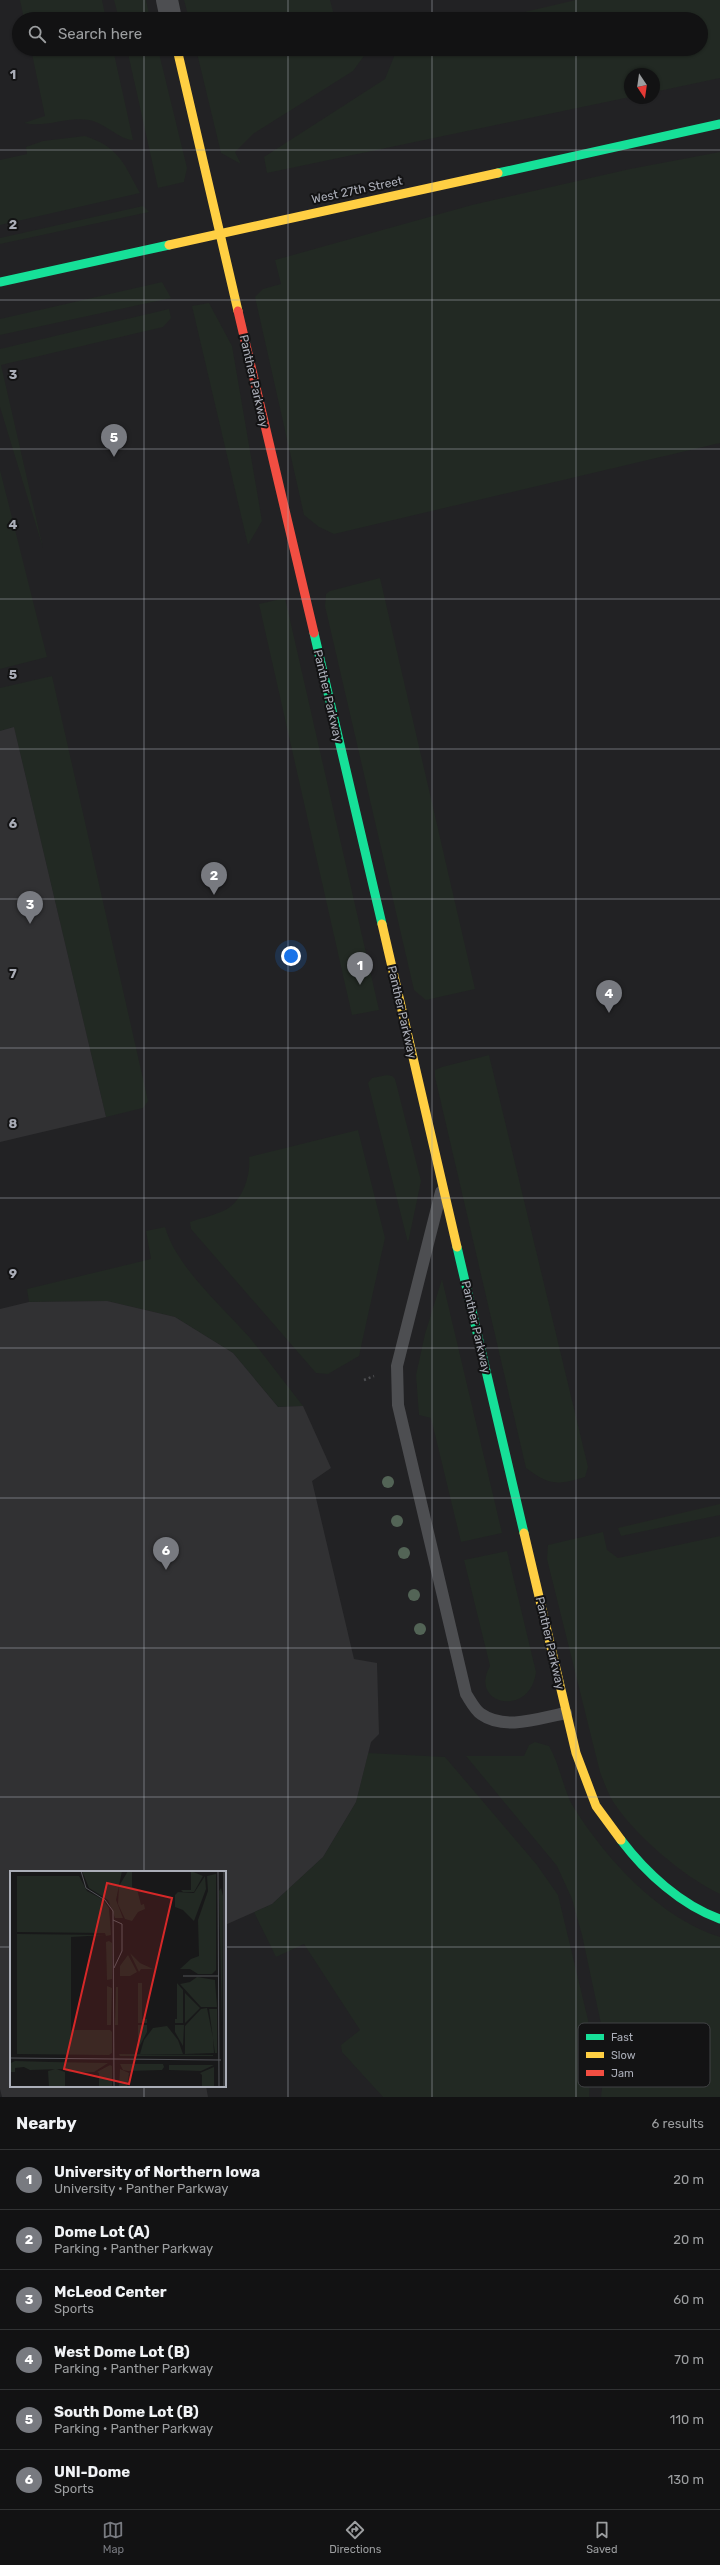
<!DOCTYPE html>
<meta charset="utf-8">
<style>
body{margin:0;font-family:Rubik,sans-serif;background:#1f2021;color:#f1f3f6}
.compass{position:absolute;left:624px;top:68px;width:36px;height:36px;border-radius:50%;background:#121213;box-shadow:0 1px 3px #0004;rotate:167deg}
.you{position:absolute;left:291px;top:956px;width:14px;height:14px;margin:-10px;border:3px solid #fff;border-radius:50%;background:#1a73e8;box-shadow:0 0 0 6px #1a73e833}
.badge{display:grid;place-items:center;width:26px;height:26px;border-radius:50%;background:#787a80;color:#fff;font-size:13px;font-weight:700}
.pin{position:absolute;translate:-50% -33px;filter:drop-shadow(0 1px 2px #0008)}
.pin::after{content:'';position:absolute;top:21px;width:14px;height:12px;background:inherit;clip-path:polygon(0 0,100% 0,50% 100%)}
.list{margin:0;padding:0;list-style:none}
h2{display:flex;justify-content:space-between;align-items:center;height:52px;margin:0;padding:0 16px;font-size:17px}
h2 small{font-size:13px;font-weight:400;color:#9c9ea0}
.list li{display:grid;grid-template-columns:26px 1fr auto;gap:12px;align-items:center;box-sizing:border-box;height:60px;padding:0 16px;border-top:1px solid #313233}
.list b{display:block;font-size:15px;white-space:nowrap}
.list p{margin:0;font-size:13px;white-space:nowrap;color:#9c9ea0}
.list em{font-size:13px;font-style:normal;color:#9c9ea0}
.icon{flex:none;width:22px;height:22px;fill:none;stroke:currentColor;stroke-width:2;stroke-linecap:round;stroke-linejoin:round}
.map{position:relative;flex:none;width:720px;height:2097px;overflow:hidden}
.search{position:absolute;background:#121213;box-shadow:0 1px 3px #0004;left:12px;right:12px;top:12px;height:44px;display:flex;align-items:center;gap:10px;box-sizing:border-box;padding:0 14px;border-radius:22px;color:#9c9ea0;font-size:15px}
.sheet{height:412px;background:#121213}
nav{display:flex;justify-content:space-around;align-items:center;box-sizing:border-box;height:56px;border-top:1px solid #313233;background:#121213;font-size:11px;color:#9c9ea0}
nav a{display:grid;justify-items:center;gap:2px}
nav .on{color:#787a80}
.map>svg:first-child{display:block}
.built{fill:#222224;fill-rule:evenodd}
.green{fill:#222923}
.building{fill:#313133}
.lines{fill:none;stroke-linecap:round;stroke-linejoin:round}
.path{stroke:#4e4f52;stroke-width:2.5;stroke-dasharray:2 3;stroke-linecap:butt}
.lane{stroke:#4d4e51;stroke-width:12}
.street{stroke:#4d4e51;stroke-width:22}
.fast{stroke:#16e098;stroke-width:9}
.slow{stroke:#ffcf43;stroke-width:9}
.jam{stroke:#f24e42;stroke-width:9}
.tree{fill:#536456}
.grid{fill:none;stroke:#abaeb8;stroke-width:1;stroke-opacity:0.55}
.labels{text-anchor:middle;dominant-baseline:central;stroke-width:4;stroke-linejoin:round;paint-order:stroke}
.street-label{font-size:12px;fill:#abaeb8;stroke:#131314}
.inset-road{fill:none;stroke:#535459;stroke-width:1}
.view{fill:#d62828;fill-opacity:0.15;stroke:#d62828;stroke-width:2}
.inset-edge{fill:none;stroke:#abaeb8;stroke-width:2}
.key{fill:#131314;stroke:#414245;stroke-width:1}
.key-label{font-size:11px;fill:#abaeb8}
.grid-label{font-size:13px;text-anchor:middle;font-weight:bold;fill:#abaeb8;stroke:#131314;stroke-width:4;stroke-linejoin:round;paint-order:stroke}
</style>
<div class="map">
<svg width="720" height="2097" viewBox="0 0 720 2097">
<rect width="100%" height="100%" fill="#181819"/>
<!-- built -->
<path class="built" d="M0,0H720V2097H0ZM19,19H701V49H19ZM630,74H654V98H630ZM11,1872H225V2086H11Z"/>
<!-- green -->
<g class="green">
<polygon points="20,0 102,0 106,19 24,19"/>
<polygon points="114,0 146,0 150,19 119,19"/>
<polygon points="184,0 330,0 335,19 189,19"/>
<polygon points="576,0 720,0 720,78 654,92 654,74 630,74 630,97 267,173 264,157 385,79 397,49 701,49 701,19 495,19"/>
<path d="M31,49H113L133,140C122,141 103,122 89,120C67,116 47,128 24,123L45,116Z"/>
<polygon points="127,49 158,49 187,168 184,182 158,188"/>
<polygon points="196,49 341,49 343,55 369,49 353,71 253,134 235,152 241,164 221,153"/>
<path d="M85,136C119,147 124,164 140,193L0,225V160L27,154L26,147L43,141Z"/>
<polygon points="720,152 720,443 334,534 319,527 304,515 255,297 263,289 281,284 275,260 472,205 630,169"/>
<polygon points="143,206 149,212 0,244 0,238"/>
<polygon points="162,282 171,298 0,335 0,319"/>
<polygon points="209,303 232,346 262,521 248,545 192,306"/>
<polygon points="169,309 171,318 163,327 1,365 43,548 0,407 0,349"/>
<polygon points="0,470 47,657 0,669"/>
<polygon points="380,578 475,989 426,1000 414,990 325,606 326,594 330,591"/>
<polygon points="285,598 379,1010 352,1015 259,604"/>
<polygon points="52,676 148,1101 143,1108 106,1117 14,727 0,731 0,688"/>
<path d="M489,1055L588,1467L585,1477C558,1485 550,1486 526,1468L435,1077V1070L442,1067Z"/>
<polygon points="387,1075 392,1076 395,1079 421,1181 408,1243 368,1083 372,1078"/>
<path d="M358,1130L385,1238L359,1356L328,1374L316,1373L191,1229L190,1222C201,1218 212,1216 223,1211C242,1203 251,1176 249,1157Z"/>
<path d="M165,1227C177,1268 222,1306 250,1338C268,1360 285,1383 303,1406L278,1407L233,1353L175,1317L107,1301L29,1302L27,1289L151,1259L146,1231Z"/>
<polygon points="442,1279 502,1533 461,1542 431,1418 419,1415 416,1375 425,1334"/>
<polygon points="720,1504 720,1515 621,1536 618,1528"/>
<path d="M603,1532L607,1550L618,1558L720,1536V1894C684,1877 636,1836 614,1803C608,1794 604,1782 600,1772L547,1559L548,1545Z"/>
<path d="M507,1551L536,1672C530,1719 468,1704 490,1666L464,1560Z"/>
<path d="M535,1742L549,1746C560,1765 564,1792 574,1808C607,1860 660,1918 720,1937V2097H601L604,2070L601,2024L582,1935L572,1899L557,1866L466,1756H524L529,1745Z"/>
<polygon points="368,1753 445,1757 537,1865 558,1895 588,2020 591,2058 589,2097 383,2097 342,2052 341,2045 360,2030 304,1944 276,1957 254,1912 272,1904 323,1857 356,1802"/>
</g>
<!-- building -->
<g class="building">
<polygon points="14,727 106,1117 0,1142 0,731"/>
<polygon points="107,1301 175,1317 233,1353 278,1407 303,1406 331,1468 312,1481 354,1659 377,1663 379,1734 371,1742 356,1802 323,1857 272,1904 225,1925 225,1872 11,1872 11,2086 206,2086 208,2097 2,2097 0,2089 0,1309 29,1302"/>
</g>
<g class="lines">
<!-- path -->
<polyline class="path" points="364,1380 374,1376"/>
<!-- lane -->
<path class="lane" d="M441,1192L397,1366L398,1405L466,1694C470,1700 475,1710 481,1714C505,1731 540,1718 566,1713"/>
<!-- street -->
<polyline class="street" points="167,0 171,19"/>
<!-- fast -->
<g class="fast">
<polyline points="498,173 720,124"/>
<polyline points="0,282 169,245"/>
<polyline points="314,633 382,924"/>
<polyline points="457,1247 524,1533"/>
<path d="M621,1840C646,1873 681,1905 720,1919"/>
</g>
<!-- slow -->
<g class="slow">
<polyline points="177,49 238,311"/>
<polyline points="169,245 498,173"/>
<polyline points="382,924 457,1247"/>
<polyline points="524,1533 576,1753 596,1806 621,1840"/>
</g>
<!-- jam -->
<polyline class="jam" points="238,311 314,633"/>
</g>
<!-- trees -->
<g class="tree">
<circle cx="388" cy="1482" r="6"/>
<circle cx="397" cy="1521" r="6"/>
<circle cx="404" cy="1553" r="6"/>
<circle cx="414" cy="1595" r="6"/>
<circle cx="420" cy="1629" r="6"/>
</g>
<!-- grid -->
<path class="grid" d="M144,0V19M288,0V19M432,0V19M576,0V19M144,49V1872M288,49V2097M432,49V2097M576,49V2097M0,150H720M0,300H720M0,449H720M0,599H720M0,749H720M0,899H720M0,1048H720M0,1198H720M0,1348H720M0,1498H720M0,1648H720M0,1797H720M0,1947H11M225,1947H720M144,2086V2097"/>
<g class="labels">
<!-- street labels -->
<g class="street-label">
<text transform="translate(357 190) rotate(-12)">West 27th Street</text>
<text transform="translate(254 381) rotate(77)">Panther Parkway</text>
<text transform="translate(328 696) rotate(77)">Panther Parkway</text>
<text transform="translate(402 1012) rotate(77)">Panther Parkway</text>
<text transform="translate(476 1327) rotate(77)">Panther Parkway</text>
<text transform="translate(550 1643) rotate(77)">Panther Parkway</text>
</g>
</g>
<!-- overview -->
<g transform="translate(10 1871)">
<rect width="216" height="216" fill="#181819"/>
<path d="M72,0H112L106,29L113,47H105L98,29L79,17ZM118,0H122V16L127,18L131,34L134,33L135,38L128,41L122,50L115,48L108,33L109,15ZM181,0L193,5L184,21H173L171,19H181ZM206,3V99L202,103H188L180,98H170L181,88L189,85L188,49L198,20L197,5ZM7,5H69L77,20L92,28L99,37L101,64L96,65L95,62L7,61ZM195,5L196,18L184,50L173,39L165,36V24L168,21L184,22ZM211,17L213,25L212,154L209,20ZM7,63L95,64L61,66V159H100L102,161V182L99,184L7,183ZM99,70L102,72V108L97,109L96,71ZM120,82L130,92L143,98H131L129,101ZM118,84L127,101L120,105H110V95ZM187,106L205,109L207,136H191L170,113L180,111ZM128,112H132V148H137V152H128ZM167,112L173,119V152H165V148H167ZM97,115L102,117L101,154H97ZM106,116H108V154H105ZM175,122L190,137L175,152ZM197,137L203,167L204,182L175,183V155L191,138ZM199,138H207V182H205ZM128,154H137V161L128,178ZM165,154H174L173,175L165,161ZM157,155L168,169L173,183H130L134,169L143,157ZM109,183L203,184V185H110ZM5,190L40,191L98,192L84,201H59L53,198L20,199L14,196L5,197V201H1V192ZM110,193H153L154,196L152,199L118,200L113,199ZM100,194L102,195V216H89V202L87,201ZM159,194H204L191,200L159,199ZM204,196V216H192V204L190,202ZM46,198L55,201V216H39L38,200ZM110,198L119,202L117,216H109Z" fill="#222923"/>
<path class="inset-road" d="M71,0L76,17L95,29L103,40L104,216M208,0L209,216M103,49L112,53V80L104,97M173,105H208M0,187L211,189M214,216V0"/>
<path class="view" d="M97,12L162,27L119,213L54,198Z"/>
<rect width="216" height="216" class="inset-edge"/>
</g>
<!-- legend -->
<rect x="578" y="2023" width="132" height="64" rx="6" class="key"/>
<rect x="586" y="2034" width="18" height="6" fill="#16e098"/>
<rect x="586" y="2052" width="18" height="6" fill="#ffcf43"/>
<rect x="586" y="2070" width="18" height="6" fill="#f24e42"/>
<g class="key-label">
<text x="611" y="2041">Fast</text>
<text x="611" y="2059">Slow</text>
<text x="611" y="2077">Jam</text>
</g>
<g class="grid-label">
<text x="13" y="79">1</text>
<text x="13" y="229">2</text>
<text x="13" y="379">3</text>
<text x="13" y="529">4</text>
<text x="13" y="679">5</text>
<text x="13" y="828">6</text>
<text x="13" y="978">7</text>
<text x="13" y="1128">8</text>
<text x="13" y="1278">9</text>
</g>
</svg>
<svg class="compass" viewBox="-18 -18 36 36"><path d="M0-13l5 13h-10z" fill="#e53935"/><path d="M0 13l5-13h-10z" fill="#9c9ea0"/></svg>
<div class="you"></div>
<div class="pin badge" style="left:360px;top:985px">1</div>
<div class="pin badge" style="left:214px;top:895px">2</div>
<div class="pin badge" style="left:30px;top:924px">3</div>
<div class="pin badge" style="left:609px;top:1013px">4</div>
<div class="pin badge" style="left:114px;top:457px">5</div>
<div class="pin badge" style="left:166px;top:1570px">6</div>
<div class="search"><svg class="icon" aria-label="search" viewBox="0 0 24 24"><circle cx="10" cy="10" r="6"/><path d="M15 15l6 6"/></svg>Search here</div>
</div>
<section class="sheet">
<h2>Nearby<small>6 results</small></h2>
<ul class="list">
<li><span class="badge">1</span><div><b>University of Northern Iowa</b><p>University · Panther Parkway</p></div><em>20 m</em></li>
<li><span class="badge">2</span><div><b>Dome Lot (A)</b><p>Parking · Panther Parkway</p></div><em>20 m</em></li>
<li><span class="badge">3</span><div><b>McLeod Center</b><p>Sports</p></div><em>60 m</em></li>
<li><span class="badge">4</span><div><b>West Dome Lot (B)</b><p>Parking · Panther Parkway</p></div><em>70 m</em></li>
<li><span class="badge">5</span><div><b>South Dome Lot (B)</b><p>Parking · Panther Parkway</p></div><em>110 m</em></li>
<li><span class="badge">6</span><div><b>UNI-Dome</b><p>Sports</p></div><em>130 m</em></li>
</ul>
</section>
<nav>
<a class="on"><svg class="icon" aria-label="map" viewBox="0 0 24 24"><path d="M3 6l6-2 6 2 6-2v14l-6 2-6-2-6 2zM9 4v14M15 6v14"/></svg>Map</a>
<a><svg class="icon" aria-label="directions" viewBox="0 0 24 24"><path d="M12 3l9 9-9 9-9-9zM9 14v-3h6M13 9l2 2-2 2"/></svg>Directions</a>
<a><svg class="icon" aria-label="saved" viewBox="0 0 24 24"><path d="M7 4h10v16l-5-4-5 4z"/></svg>Saved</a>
</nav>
